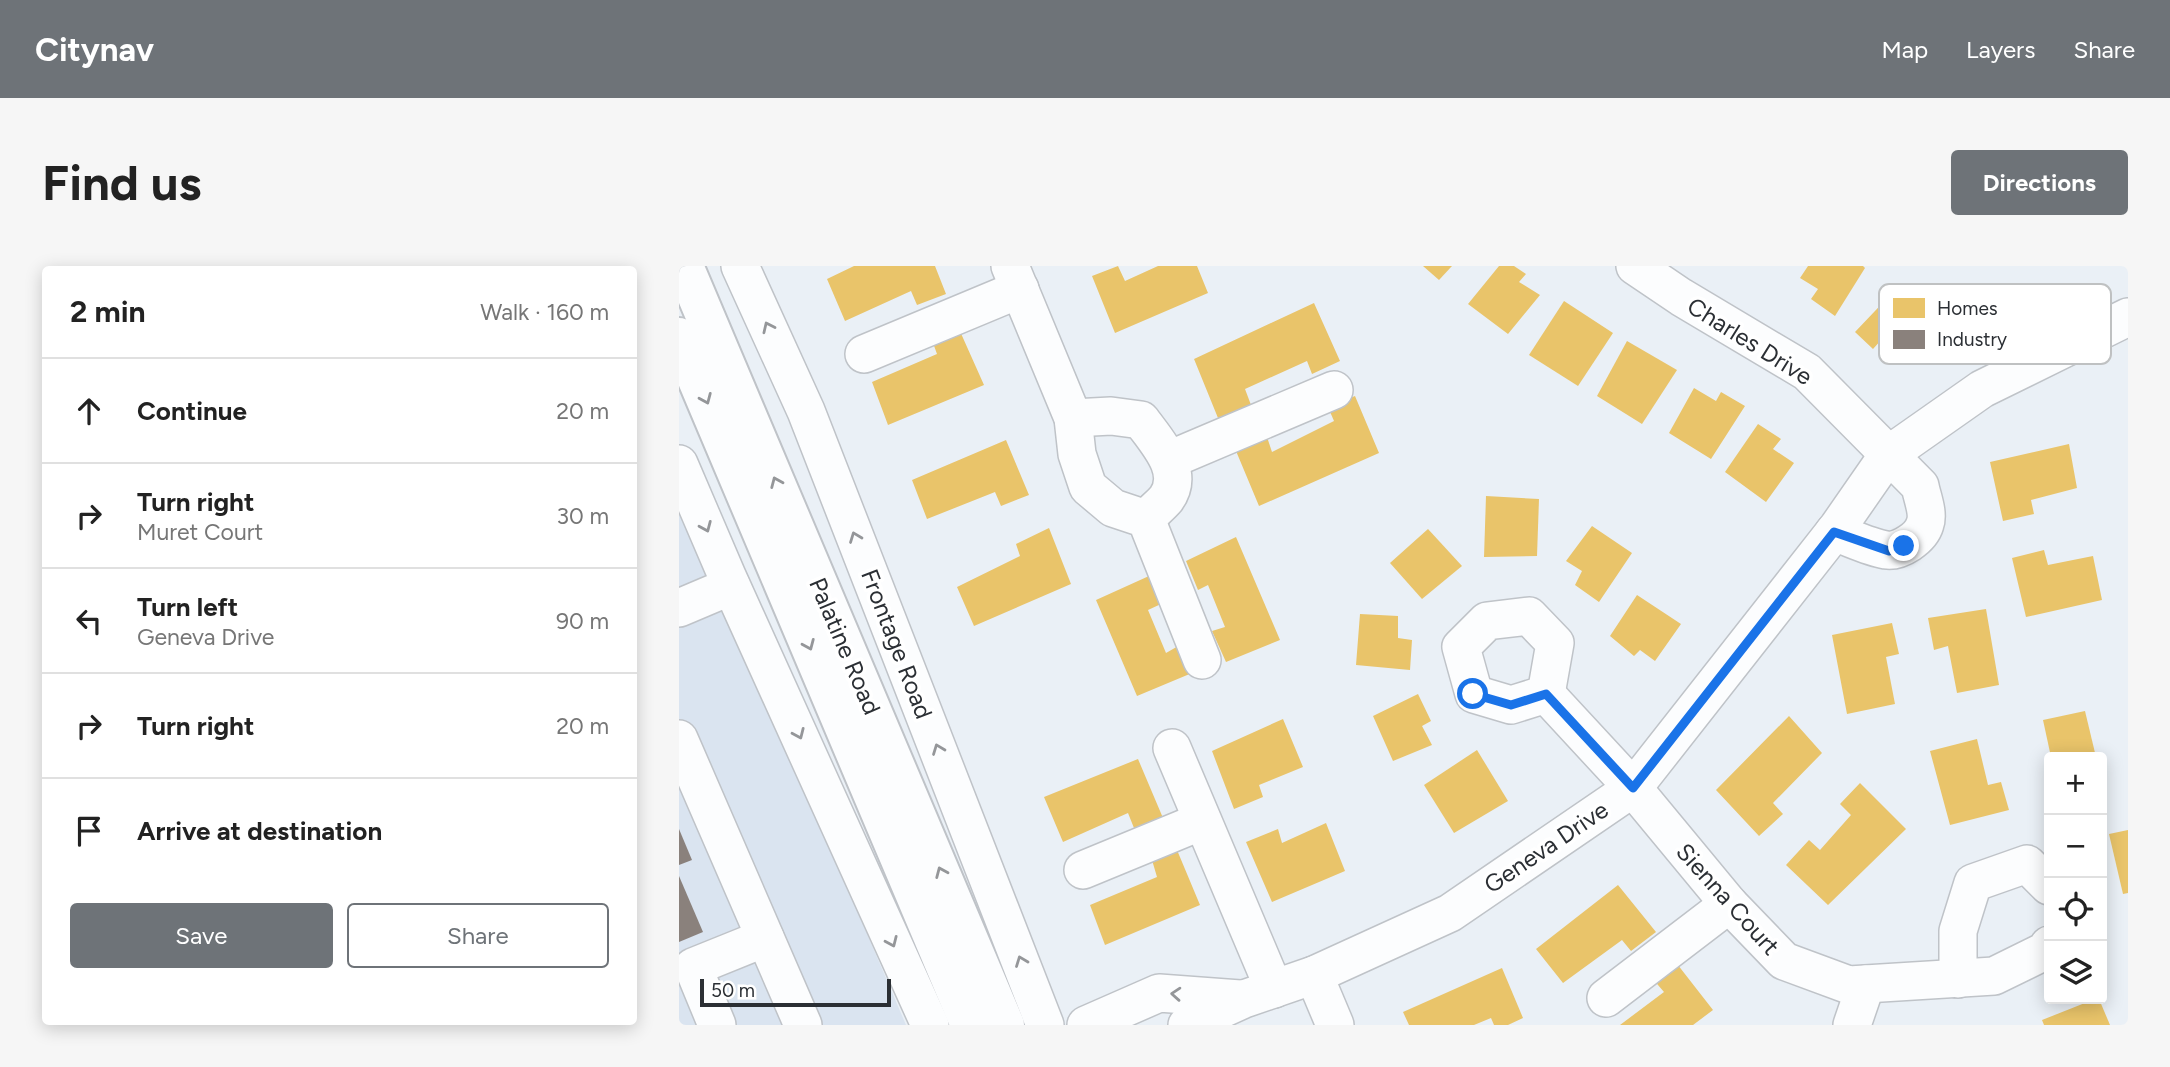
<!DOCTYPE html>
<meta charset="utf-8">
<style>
body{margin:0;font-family:Figtree,sans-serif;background:#f6f6f6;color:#222}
.controls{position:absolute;right:21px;bottom:21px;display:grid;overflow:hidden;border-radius:7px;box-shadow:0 4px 18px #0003}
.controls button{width:63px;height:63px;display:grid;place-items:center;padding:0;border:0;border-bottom:2px solid #e0e0e0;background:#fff;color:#222;font:35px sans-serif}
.scale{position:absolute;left:21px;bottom:18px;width:191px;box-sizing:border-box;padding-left:7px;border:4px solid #2b2f34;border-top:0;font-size:19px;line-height:24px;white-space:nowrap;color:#2b2f34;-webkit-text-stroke:5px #fff;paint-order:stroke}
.stop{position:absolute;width:21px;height:21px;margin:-16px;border:5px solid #1a73e8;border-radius:50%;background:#fff}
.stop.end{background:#1a73e8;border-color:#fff;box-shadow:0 2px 7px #0008}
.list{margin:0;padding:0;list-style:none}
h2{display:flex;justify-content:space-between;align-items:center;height:91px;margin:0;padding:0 28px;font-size:30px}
h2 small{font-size:23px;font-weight:400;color:#767676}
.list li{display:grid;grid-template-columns:46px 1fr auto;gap:21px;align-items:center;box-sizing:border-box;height:105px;padding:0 28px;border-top:2px solid #e0e0e0}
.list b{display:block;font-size:26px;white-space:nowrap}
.list p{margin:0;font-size:23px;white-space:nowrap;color:#767676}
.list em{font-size:23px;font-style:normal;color:#767676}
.actions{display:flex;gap:14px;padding:21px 28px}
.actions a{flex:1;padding:16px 0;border:2px solid #6e7378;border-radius:7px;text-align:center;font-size:24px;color:#6e7378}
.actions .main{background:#6e7378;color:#fff}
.icon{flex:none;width:38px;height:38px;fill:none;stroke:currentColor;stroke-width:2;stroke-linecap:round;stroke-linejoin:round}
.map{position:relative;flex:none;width:1449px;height:759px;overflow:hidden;border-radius:7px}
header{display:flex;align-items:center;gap:42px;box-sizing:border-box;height:98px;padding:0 35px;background:#6e7378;color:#fff}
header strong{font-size:33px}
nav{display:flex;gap:38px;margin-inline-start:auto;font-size:24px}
.intro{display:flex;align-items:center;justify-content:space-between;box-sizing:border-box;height:168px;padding:0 42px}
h1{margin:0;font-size:49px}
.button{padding:18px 32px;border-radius:7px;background:#6e7378;color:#fff;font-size:24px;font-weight:700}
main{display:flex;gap:42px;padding:0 42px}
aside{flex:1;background:#fff;border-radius:7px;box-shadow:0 4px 18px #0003}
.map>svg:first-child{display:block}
.built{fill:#dae4f0}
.homes{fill:#e9c46a}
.industry{fill:#8a817c}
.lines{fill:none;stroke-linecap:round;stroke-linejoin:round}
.minor-casing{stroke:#bfc3c8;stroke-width:40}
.highway-casing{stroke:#bfc3c8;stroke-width:42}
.minor{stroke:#fcfdfe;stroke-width:37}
.highway{stroke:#fcfdfe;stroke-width:38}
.oneway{stroke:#949699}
.route{stroke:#1a73e8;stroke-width:9}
.labels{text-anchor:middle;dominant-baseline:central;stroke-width:7;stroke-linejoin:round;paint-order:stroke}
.street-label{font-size:24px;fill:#2b2f34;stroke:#fff}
.key{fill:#fff;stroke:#bfc1c2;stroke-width:2}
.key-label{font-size:19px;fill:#2b2f34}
</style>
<header>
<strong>Citynav</strong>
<nav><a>Map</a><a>Layers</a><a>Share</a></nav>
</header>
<div class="intro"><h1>Find us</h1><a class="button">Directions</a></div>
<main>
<aside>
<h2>2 min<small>Walk · 160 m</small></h2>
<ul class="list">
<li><svg class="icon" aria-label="ahead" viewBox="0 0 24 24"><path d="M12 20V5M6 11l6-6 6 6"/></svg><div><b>Continue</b></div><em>20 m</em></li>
<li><svg class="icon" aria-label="right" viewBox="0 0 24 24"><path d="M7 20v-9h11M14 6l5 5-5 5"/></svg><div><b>Turn right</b><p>Muret Court</p></div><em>30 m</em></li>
<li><svg class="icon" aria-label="left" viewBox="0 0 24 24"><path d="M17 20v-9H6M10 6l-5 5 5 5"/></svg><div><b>Turn left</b><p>Geneva Drive</p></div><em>90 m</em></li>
<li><svg class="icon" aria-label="right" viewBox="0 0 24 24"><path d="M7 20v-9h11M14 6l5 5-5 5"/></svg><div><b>Turn right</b></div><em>20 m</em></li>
<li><svg class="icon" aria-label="arrive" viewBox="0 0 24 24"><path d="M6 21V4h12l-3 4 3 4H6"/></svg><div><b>Arrive at destination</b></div></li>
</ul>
<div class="actions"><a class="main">Save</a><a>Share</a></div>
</aside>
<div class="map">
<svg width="1449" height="759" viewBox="0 0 1449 759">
<rect width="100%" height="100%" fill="#eaf0f6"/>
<!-- built -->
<polygon class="built" points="0,227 29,295 227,759 0,759"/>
<!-- homes -->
<g class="homes">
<polygon points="175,0 256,0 267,28 238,39 232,25 166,55 148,13"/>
<polygon points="439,0 446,15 479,0 518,0 529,27 436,67 413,10"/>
<polygon points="744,0 773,0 760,14"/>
<polygon points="820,0 835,0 847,8 840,16 861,29 829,68 789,38"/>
<polygon points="1129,0 1184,0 1186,2 1156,50 1132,33 1139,23 1121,12"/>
<polygon points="1215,25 1250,60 1220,90 1203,73 1194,83 1176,66"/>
<polygon points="885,35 934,67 899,120 850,89"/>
<polygon points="635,37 661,95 633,108 628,95 566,123 572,139 539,152 515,93"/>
<polygon points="280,63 305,119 209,159 193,116 258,88 254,77"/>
<polygon points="948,75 998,104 963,158 918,130"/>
<polygon points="1015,122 1037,135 1042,126 1066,140 1032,193 990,167"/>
<polygon points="676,130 700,187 580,240 557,185 588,171 593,186 655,155 649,141"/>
<polygon points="1079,158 1102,173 1094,183 1115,197 1087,236 1046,206"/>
<polygon points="327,174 350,229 322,240 316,226 248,253 233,214"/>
<polygon points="1390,178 1398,222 1352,234 1355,248 1324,255 1311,196"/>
<polygon points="807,230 860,233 858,290 805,291"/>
<polygon points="913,260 953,287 920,336 896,319 903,305 887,295"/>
<polygon points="370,262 392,318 295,360 278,321 341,290 337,278"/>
<polygon points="749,263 783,300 743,333 711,297"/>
<polygon points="557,271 601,374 547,396 533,365 546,361 529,319 519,324 507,295"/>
<polygon points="1365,284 1369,299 1414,290 1423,334 1347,351 1333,292"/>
<polygon points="470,310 482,338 469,344 487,387 501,379 513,407 458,430 417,334"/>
<polygon points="958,329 1002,358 976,395 961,384 955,390 931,370"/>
<polygon points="1307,343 1320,419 1278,427 1269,380 1255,384 1249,352"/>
<polygon points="681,348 719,350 719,372 733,374 731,404 677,399"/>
<polygon points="1213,357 1220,388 1207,391 1216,438 1168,448 1153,369"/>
<polygon points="739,428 752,455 743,460 753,479 714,495 694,450"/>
<polygon points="1406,445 1417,491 1372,491 1364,454"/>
<polygon points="1110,450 1143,487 1094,537 1104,548 1080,570 1037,524"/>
<polygon points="604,453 624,501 580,519 584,531 555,543 533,485"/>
<polygon points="1298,473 1309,519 1322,516 1330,544 1271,559 1251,485"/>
<polygon points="798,484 829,535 775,567 745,519"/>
<polygon points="459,493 484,552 455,562 449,547 384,576 365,531"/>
<polygon points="1181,517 1227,563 1149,639 1107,599 1130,574 1141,584 1172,549 1161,538"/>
<polygon points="647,557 666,605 593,636 567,576 599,563 603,577"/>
<polygon points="1449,564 1449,627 1444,628 1430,568"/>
<polygon points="498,584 521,639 426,679 411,639 478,611 473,594"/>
<polygon points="939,619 977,666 952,685 943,674 884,717 857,683"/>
<polygon points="995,694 1034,744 1014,759 941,759 985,726 973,712"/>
<polygon points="823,702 844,752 829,759 815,759 812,752 795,759 730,759 724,746"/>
<polygon points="1416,733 1420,733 1431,759 1365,759 1363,754"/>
</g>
<!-- industry -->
<g class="industry">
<polygon points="0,563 13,594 0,599"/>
<polygon points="0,610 24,666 0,676"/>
</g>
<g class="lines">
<!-- minor casing -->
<g class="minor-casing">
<g id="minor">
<polyline points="61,0 127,145 366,759"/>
<polyline points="331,0 394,152 398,188 409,221 434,242 467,253 523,394"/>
<path d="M956,0L1002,31L1128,106L1241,220C1243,231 1250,247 1246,258C1242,272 1221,286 1207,284C1190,281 1172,272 1155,266"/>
<polyline points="185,88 341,23"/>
<path d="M394,152L432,150L462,154C478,176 507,206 487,233C481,240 473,246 467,253"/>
<polyline points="490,194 655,124"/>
<polyline points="0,198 48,310 251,759"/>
<polyline points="0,342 52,320"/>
<polygon points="850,350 876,377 867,428 832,439 795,428 782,381 808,355"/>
<polyline points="867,428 954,522 1050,638 1105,695 1170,719 1315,710 1366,685 1370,679"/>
<polyline points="0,473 124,759"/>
<polyline points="493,482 595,723"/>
<polyline points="404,604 523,555"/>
<polyline points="635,709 656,759"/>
<polyline points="1279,713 1279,665 1294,617 1348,598 1370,620"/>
<polyline points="927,732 1050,638"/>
<polyline points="38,759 14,701 86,672"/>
<polyline points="407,759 480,727 561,733"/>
<polyline points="508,759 565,733 635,709 771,647 954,522 1159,261 1209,189 1303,123 1449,51"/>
<polyline points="1173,759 1187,718"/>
</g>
</g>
<!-- highway casing -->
<g class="highway-casing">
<g id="highway">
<polyline points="5,0 326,759"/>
<polyline points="0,71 291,759"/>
</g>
</g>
<!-- minor -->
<use href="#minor" class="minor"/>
<!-- highway -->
<use href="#highway" class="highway"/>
</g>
<!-- one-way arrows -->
<defs><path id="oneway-chevron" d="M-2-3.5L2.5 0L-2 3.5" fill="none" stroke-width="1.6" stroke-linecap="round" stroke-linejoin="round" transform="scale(1.75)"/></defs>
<g class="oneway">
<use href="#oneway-chevron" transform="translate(89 61) rotate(-115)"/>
<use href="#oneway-chevron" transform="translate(27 133) rotate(67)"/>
<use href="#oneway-chevron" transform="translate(97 216) rotate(-113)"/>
<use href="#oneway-chevron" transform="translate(27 261) rotate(67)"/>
<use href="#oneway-chevron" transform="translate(176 271) rotate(-111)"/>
<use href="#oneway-chevron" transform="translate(130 379) rotate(67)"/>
<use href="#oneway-chevron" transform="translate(120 468) rotate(66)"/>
<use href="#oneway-chevron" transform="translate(259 483) rotate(-111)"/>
<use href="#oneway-chevron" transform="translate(262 606) rotate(-113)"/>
<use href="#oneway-chevron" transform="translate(213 676) rotate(66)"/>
<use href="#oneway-chevron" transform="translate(342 695) rotate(-111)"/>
<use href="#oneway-chevron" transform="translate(497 728) rotate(-176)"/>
</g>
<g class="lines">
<!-- route -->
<polyline class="route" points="794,428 832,439 867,428 954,522 1155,266 1210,285 1225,280"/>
</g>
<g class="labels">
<!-- street labels -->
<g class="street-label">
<text transform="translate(1071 75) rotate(32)">Charles Drive</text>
<text transform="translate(218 378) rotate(69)">Frontage Road</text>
<text transform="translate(166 380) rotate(67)">Palatine Road</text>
<text transform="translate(867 581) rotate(-34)">Geneva Drive</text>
<text transform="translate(1049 633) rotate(48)">Sienna Court</text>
</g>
</g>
<!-- legend -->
<rect x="1200" y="18" width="232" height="80" rx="10" class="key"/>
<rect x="1214" y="32" width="32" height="20" fill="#e9c46a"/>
<rect x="1214" y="64" width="32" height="19" fill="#8a817c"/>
<g class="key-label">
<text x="1258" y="49">Homes</text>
<text x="1258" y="80">Industry</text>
</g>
</svg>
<div class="controls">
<button>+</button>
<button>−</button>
<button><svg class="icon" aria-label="locate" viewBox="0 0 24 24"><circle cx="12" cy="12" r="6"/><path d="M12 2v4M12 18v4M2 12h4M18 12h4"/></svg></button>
<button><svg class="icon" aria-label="layers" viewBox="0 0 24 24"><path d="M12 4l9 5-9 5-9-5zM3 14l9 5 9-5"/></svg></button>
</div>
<div class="scale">50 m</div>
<div class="stop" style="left:794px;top:428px"></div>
<div class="stop end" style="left:1225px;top:280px"></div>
</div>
</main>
